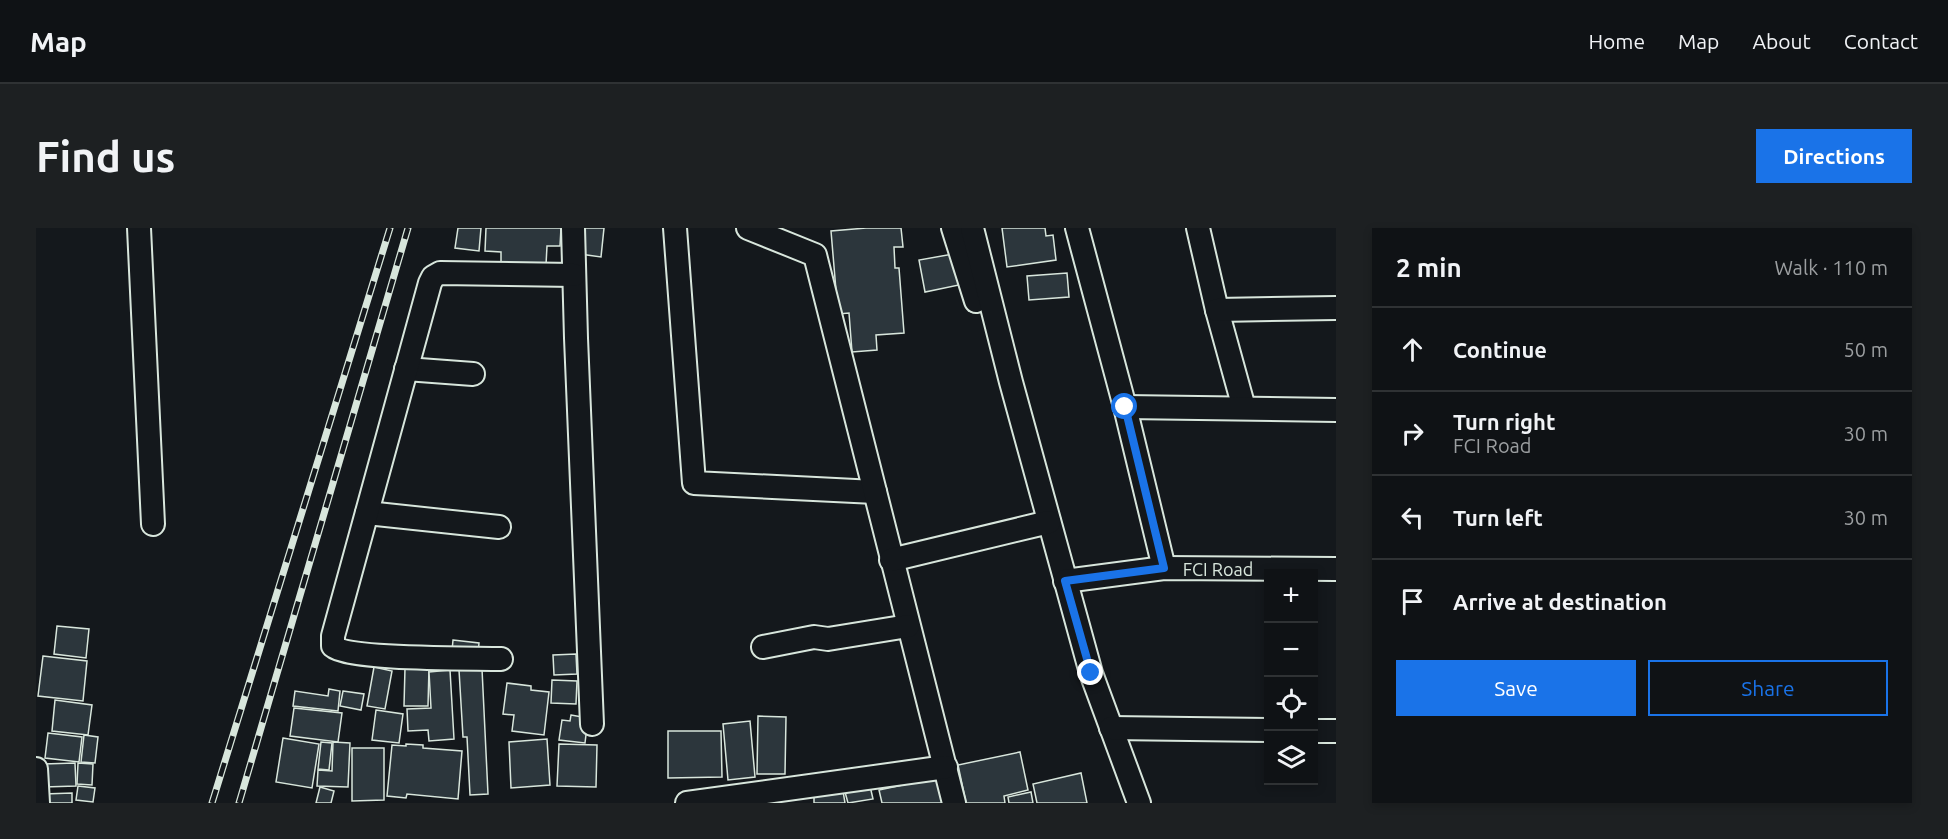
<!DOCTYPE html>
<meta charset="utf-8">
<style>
body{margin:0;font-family:Ubuntu,sans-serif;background:#1d2022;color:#f1f3f6}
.controls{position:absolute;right:18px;bottom:18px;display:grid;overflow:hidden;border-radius:0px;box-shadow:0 3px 9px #0003}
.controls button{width:54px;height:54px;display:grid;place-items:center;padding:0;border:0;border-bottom:2px solid #2f3234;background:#0f1215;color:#f1f3f6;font:30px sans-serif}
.stop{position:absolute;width:18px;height:18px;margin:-14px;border:4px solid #1a73e8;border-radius:50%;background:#fff}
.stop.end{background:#1a73e8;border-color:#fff;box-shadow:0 2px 6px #0008}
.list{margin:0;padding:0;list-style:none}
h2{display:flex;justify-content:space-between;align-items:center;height:78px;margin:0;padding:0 24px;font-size:26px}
h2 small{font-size:20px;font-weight:400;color:#9b9ea0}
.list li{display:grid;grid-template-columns:39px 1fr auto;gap:18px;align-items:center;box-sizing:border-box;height:84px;padding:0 24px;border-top:2px solid #2f3234}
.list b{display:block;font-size:22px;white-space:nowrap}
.list p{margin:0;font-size:20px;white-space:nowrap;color:#9b9ea0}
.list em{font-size:20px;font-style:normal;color:#9b9ea0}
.actions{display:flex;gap:12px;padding:18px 24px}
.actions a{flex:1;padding:14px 0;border:2px solid #1a73e8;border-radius:0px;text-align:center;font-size:21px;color:#1a73e8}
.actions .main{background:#1a73e8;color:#fff}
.icon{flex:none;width:33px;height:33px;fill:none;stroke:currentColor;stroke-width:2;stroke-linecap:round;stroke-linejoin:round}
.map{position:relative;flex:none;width:1300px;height:575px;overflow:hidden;border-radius:0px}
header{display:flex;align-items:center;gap:36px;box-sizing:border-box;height:84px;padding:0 30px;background:#0f1215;border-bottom:2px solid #2f3234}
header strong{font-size:28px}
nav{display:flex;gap:33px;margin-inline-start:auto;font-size:21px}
.intro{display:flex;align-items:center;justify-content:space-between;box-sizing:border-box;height:144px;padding:0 36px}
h1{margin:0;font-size:42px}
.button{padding:15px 27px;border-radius:0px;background:#1a73e8;color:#fff;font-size:21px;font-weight:700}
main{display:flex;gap:36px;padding:0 36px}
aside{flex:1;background:#0f1215;border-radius:0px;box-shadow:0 3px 9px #0003}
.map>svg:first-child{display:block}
.building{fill:#2c363c;stroke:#d8e6dc;stroke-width:1.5}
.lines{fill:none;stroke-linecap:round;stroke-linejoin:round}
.minor-casing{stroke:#d8e6dc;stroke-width:26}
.minor{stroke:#14181c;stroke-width:22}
.rail-casing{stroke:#d8e6dc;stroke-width:7}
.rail{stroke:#14181c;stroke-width:4.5;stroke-dasharray:14;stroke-linecap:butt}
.route{stroke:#1a73e8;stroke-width:8}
.labels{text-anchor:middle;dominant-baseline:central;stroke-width:4.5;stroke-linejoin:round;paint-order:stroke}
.street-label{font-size:18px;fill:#d8e6dc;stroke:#14181c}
</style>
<header>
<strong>Map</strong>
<nav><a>Home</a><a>Map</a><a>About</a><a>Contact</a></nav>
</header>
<div class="intro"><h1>Find us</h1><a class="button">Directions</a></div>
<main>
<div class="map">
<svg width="1300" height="575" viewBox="0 0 1300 575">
<rect width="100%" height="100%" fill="#14181c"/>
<!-- building -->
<g class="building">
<polygon points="422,0 445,0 443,23 419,20"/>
<polygon points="450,0 525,0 524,18 511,18 510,37 465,35 465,24 449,23"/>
<polygon points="547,0 568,0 565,29 544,26"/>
<polygon points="830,0 865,0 867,19 858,19 859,40 863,40 868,105 840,107 841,122 816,124 813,85 802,86 795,3"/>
<polygon points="966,0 1009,0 1010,8 1017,7 1020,32 971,39"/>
<polygon points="917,26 923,57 889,64 883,32"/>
<polygon points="1031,45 1033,69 993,72 991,48"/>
<polygon points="21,398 53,401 50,430 18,426"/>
<polygon points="417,412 443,415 442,426 416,423"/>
<polygon points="540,426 541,446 518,447 517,427"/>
<polygon points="7,428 51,433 47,473 2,468"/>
<polygon points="338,439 356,443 349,481 331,478"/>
<polygon points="369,440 393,440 392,478 368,478"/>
<polygon points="446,441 452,566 434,567 431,509 427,509 423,442"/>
<polygon points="414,442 418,511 393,513 392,502 372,503 371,481 395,480 393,444"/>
<polygon points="516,452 541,453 540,476 515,475"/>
<polygon points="471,455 495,458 495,462 513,464 508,507 476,503 478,487 467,486"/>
<polygon points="293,461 304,463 302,483 257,478 259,463 292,468"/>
<polygon points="307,463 328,466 325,482 304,478"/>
<polygon points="19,472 56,477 52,507 16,503"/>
<polygon points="258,480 306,485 302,514 254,508"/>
<polygon points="340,482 367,486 363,515 336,512"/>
<polygon points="535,487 552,490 549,515 523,512 526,492 534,493"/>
<polygon points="722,488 750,489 749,546 721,546"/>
<polygon points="714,493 719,549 692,552 687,496"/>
<polygon points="632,503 685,503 686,549 632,550"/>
<polygon points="12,505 46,509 43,534 9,530"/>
<polygon points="48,507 62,509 59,535 45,534"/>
<polygon points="247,510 283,516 276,560 240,554"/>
<polygon points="511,511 514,557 475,560 473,514"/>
<polygon points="285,514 296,515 293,542 282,541"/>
<polygon points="297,514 314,515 312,559 281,558 282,542 296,543"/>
<polygon points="370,516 387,517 387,520 426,523 422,571 371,566 370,570 351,568 356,517 370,518"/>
<polygon points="523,516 561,517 560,559 521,558"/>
<polygon points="316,520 348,520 348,572 316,573"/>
<polygon points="984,524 992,562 968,568 969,575 930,575 922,537"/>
<polygon points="39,535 40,558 8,559 7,536"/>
<polygon points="42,535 57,536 56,557 41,556"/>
<polygon points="1045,545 1051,575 1001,575 997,556"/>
<polygon points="904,549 910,575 846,575 843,562"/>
<polygon points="42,558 59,560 57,574 40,572"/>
<polygon points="834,558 837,571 812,575 809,564"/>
<polygon points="284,559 298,563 295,575 280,575"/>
<polygon points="807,563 809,575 778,575 778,566"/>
<polygon points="995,564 997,575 973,575 972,569"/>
<polygon points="36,565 36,575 9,575 8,566"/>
</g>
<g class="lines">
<!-- minor casing -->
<g class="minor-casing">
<g id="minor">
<polyline points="103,0 117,296"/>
<polyline points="537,0 540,110 556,496"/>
<polyline points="639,0 658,255 839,264"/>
<polyline points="712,0 779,27 918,575"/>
<polyline points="917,0 940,73"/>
<polyline points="936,0 975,154 1055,445 1103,575"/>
<polyline points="1041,0 1089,179 1128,340"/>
<polyline points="1162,0 1181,82 1208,180"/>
<polyline points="1181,82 1300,80"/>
<polyline points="370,141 437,146"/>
<polyline points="1089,179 1300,182"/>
<polyline points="331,285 463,299"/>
<polyline points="855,332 1013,294"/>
<polyline points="1029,353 1128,340 1300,341"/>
<polyline points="727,419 778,409 792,411 872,398"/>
<path d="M465,431C438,430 312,432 297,418V408L394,55L397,49L404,45L538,47"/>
<polyline points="1075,500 1232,502"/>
<polyline points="1278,503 1300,503"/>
<polyline points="0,541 2,575"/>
<polyline points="651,575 910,539"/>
</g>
</g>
<!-- minor -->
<use href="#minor" class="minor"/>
<!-- rail casing -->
<g class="rail-casing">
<g id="rail">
<polyline points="176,575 354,0"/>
<polyline points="203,575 372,0"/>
</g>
</g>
<!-- rail -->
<use href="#rail" class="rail"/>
</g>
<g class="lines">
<!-- route -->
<polyline class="route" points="1055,445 1029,353 1128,340 1089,179"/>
</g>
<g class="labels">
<!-- street labels -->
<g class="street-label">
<text x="1182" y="341">FCI Road</text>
</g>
</g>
</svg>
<div class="controls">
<button>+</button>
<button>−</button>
<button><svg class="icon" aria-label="locate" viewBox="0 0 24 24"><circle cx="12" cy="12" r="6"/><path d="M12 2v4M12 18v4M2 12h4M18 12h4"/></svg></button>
<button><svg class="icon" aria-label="layers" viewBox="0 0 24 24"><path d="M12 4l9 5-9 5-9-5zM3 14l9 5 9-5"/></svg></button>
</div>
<div class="stop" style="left:1089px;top:179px"></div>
<div class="stop end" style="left:1055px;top:445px"></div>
</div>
<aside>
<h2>2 min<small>Walk · 110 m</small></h2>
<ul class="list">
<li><svg class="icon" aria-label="ahead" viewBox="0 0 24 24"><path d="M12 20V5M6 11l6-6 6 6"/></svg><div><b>Continue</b></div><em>50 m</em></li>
<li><svg class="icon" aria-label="right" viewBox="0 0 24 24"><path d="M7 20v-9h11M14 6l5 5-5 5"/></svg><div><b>Turn right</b><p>FCI Road</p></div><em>30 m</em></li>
<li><svg class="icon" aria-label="left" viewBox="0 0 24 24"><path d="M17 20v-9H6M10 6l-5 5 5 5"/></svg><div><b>Turn left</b></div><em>30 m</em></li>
<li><svg class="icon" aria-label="arrive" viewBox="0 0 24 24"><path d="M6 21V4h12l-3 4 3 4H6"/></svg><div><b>Arrive at destination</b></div></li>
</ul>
<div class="actions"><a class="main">Save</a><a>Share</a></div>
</aside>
</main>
